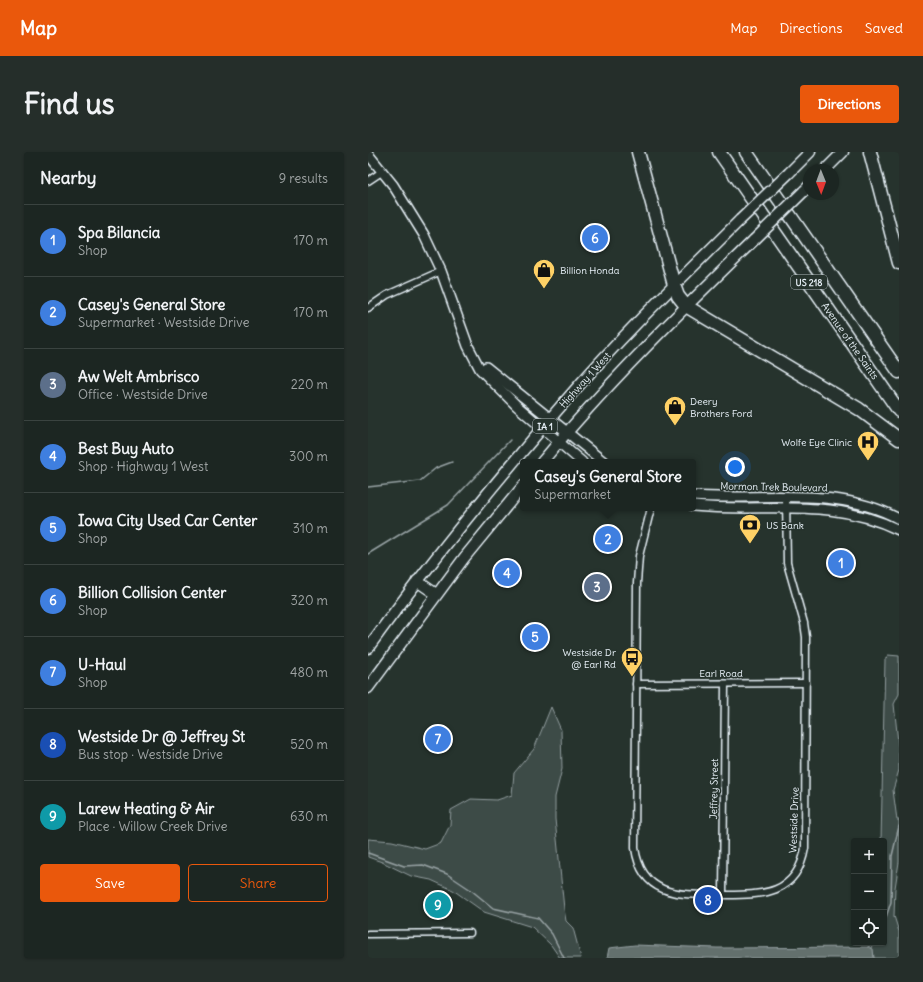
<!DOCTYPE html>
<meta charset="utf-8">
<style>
body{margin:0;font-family:Delius,sans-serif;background:#252e2a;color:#f1f3f6}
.controls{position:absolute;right:12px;bottom:12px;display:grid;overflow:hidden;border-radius:4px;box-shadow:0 1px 3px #0004}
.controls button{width:36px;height:36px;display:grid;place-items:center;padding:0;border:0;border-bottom:1px solid #3a4340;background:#1c2622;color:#f1f3f6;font:20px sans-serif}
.compass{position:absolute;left:435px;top:12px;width:36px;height:36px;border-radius:50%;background:#1c2622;box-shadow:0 1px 3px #0004;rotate:179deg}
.you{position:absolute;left:367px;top:315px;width:14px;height:14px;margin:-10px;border:3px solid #fff;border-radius:50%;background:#1a73e8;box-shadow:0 0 0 6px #1a73e833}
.badge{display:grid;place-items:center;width:26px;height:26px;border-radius:50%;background:#ea580c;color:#fff;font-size:13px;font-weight:700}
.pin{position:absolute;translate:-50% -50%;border:2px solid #fff;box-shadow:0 1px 4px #0006}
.popup{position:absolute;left:152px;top:307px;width:176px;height:52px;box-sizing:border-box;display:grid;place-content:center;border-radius:4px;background:#1c2622;filter:drop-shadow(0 1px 3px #0005);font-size:13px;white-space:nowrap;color:#a0a5a5}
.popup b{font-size:15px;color:#f1f3f6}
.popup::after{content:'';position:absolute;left:50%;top:100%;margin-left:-8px;border:8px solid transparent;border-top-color:#1c2622}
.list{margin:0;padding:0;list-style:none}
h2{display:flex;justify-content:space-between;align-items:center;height:52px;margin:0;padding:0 16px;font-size:17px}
h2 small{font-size:13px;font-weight:400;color:#a0a5a5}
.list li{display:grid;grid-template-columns:26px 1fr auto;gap:12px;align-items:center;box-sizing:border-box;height:72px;padding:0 16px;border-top:1px solid #3a4340}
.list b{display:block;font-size:15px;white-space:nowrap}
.list p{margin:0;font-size:13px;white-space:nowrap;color:#a0a5a5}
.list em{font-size:13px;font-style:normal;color:#a0a5a5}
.actions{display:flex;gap:8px;padding:12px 16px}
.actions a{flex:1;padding:9px 0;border:1px solid #ea580c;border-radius:4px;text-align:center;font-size:14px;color:#ea580c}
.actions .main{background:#ea580c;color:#fff}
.icon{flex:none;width:22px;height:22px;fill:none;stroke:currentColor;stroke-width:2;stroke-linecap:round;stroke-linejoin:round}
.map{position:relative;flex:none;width:531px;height:806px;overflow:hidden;border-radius:4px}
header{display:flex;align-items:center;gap:24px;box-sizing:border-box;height:56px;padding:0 20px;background:#ea580c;color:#fff}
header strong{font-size:19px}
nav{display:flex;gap:22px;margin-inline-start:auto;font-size:14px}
.intro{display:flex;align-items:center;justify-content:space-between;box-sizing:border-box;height:96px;padding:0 24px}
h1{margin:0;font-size:28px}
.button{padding:10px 18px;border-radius:4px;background:#ea580c;color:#fff;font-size:14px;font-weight:700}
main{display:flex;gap:24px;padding:0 24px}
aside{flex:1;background:#1c2622;border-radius:4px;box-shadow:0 1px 3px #0004}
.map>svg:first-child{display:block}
.green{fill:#3e4b47;stroke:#939ea0}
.water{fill:#636f6d;stroke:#98a3a5}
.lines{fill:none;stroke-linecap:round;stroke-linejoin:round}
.stream{stroke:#98a3a5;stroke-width:1.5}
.street-casing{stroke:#e8f1f8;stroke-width:9}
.secondary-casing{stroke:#e8f1f8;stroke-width:12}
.primary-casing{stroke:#e8f1f8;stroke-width:13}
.highway-casing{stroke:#e8f1f8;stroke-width:15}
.street{stroke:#26332d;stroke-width:6}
.secondary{stroke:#26332d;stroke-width:9}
.primary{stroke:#26332d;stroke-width:10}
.highway{stroke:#26332d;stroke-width:12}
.primary-bridge-casing{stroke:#e8f1f8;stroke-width:13;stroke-linecap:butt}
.primary-bridge{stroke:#26332d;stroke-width:10}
.labels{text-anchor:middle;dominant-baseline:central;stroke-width:3;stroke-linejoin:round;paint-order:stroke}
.shield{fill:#26332d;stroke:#aeb8bb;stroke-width:1}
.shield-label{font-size:9px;font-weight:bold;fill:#e8f1f8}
.poi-label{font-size:10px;fill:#e8f1f8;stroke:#26332d;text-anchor:start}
.street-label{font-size:10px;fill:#e8f1f8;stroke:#26332d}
</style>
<header>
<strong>Map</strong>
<nav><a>Map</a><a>Directions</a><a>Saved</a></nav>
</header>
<div class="intro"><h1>Find us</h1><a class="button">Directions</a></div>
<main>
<aside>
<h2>Nearby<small>9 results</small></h2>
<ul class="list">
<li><span class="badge" style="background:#3f7fe0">1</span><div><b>Spa Bilancia</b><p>Shop</p></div><em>170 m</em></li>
<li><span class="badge" style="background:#3f7fe0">2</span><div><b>Casey's General Store</b><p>Supermarket · Westside Drive</p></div><em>170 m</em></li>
<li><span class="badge" style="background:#5c6f8a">3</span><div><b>Aw Welt Ambrisco</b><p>Office · Westside Drive</p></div><em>220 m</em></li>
<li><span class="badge" style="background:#3f7fe0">4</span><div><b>Best Buy Auto</b><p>Shop · Highway 1 West</p></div><em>300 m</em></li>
<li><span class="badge" style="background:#3f7fe0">5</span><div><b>Iowa City Used Car Center</b><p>Shop</p></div><em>310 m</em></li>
<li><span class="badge" style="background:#3f7fe0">6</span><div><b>Billion Collision Center</b><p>Shop</p></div><em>320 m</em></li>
<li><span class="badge" style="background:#3f7fe0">7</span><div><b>U-Haul</b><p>Shop</p></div><em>480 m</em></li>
<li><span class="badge" style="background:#1a4fb4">8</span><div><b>Westside Dr @ Jeffrey St</b><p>Bus stop · Westside Drive</p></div><em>520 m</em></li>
<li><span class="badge" style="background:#0f9aa8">9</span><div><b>Larew Heating &amp; Air</b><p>Place · Willow Creek Drive</p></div><em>630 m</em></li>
</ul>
<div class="actions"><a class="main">Save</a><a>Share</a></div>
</aside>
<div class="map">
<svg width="531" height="806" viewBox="0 0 531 806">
<rect width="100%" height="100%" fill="#26332d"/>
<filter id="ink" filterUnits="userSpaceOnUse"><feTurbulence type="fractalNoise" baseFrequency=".025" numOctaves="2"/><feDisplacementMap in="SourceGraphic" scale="8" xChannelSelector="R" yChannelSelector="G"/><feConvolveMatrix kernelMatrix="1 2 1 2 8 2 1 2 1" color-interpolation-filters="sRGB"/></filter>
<g filter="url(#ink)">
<!-- green -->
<g class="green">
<polygon points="520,503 531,504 531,542 526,552 531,600 531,618 525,638 529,668 531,668 531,710 527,736 526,764 531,780 531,806 506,806 503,796 505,791 516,791 516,689 513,689 517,508"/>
<polygon points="183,555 193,578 194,617 187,645 187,667 196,757 198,769 205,776 213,806 192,806 183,793 164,775 116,760 85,738 63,728 43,724 14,710 0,705 0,687 24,689 57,697 73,691 82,673 83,658 103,647 129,648 144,643 146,621 166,597"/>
</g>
<!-- water -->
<polygon class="water" points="267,793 349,796 501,795 505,797 506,806 239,806 241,796"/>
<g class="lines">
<!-- stream -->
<g class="stream">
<polyline points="0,335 52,329 68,316 84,310"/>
<polyline points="0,402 80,353 142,288"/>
<polyline points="0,701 36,714 55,713 79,722 103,738 125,756 170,766 184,782 196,806"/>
<polyline points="516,771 523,750 524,704 531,674"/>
<polyline points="500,795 504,791"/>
</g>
<!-- street casing -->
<g class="street-casing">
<g id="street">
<polyline points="0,29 15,19"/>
<polyline points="0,156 19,143 73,119"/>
<path d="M283,356L271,404L269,431L267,696C274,745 312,743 352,743C391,743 429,745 437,696L438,485L436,471L419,411L418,345"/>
<polyline points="268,532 438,531"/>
<polyline points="355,743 357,532"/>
<polyline points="0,782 102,781"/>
</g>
</g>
<!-- secondary casing -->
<g class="secondary-casing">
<g id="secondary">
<polyline points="0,2 25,33 56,83 73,119 100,194 112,217 149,254 214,310"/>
<polyline points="118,215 236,310"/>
<path d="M325,344C393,349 469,333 531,367"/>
<path d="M325,354C399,361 460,344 531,378"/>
</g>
</g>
<!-- primary casing -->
<g class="primary-casing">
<g id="primary">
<polyline points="457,18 475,0"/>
<polyline points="421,21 442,0"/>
<polyline points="435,40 441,34"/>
<path d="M174,310C239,231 313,159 386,88"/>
<polyline points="49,429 68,442"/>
<path d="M0,496C64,407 134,322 206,239C258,179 316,124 372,68"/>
<polyline points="0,536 96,406 155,334"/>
</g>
</g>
<!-- highway casing -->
<g class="highway-casing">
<g id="highway">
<polyline points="270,0 306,133 310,144 318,154 491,257 531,287"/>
<polyline points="351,0 531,259"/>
<polyline points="378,0 531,220"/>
<polyline points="502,0 531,111"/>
</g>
</g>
<!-- street -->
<use href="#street" class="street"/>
<!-- secondary -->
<use href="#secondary" class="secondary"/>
<!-- primary -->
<use href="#primary" class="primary"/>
<!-- highway -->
<use href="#highway" class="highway"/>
<!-- primary-bridge casing -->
<g class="primary-bridge-casing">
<g id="primary-bridge">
<polyline points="372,68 421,21"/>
<polyline points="386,88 435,40"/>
</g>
</g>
<!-- primary-bridge -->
<use href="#primary-bridge" class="primary-bridge"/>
</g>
</g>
<!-- icons -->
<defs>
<g id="shop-pin" transform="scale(1.15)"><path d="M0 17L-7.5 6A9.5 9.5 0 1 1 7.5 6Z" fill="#ffd166" stroke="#26332d"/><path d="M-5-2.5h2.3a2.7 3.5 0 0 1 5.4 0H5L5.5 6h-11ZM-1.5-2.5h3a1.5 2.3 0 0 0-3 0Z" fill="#111"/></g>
<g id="hospital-pin" transform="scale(1.15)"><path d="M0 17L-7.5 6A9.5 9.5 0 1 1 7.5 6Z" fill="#ffd166" stroke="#26332d"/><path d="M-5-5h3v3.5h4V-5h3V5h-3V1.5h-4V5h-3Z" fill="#111"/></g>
<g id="bank-pin" transform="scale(1.15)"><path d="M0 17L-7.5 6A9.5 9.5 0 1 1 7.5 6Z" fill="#ffd166" stroke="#26332d"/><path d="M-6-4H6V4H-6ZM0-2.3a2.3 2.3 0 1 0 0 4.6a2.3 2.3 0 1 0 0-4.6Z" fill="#111"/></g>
<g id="bus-pin" transform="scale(1.15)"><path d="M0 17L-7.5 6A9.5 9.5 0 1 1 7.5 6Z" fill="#ffd166" stroke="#26332d"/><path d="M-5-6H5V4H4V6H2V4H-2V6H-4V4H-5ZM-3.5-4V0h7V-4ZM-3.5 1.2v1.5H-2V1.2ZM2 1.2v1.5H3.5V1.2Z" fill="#111"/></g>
</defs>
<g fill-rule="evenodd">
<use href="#shop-pin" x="176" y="118"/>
<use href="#shop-pin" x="307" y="255"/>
<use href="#hospital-pin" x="500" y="290"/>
<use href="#bank-pin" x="382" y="373"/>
<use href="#bus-pin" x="264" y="506"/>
</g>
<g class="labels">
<!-- shield labels -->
<g class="shield">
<rect x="423" y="123" width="36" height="14" rx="3"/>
<rect x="165" y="267" width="24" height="14" rx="3"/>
</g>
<g class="shield-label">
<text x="441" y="130">US 218</text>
<text x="177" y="274">IA 1</text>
</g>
<!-- poi labels -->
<g class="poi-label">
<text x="192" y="118">Billion Honda</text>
<text x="322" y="249">Deery<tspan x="322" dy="12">Brothers Ford</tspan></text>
<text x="484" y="290" text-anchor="end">Wolfe Eye Clinic</text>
<text x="398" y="373">US Bank</text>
<text x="248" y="500" text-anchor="end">Westside Dr<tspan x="248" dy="12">@ Earl Rd</tspan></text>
</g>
<!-- street labels -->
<g class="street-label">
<text transform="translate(482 189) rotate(55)">Avenue of the Saints</text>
<text transform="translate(217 228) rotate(-48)">Highway 1 West</text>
<text transform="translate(406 335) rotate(1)">Mormon Trek Boulevard</text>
<text x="353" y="521">Earl Road</text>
<text transform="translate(346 637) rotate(-89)">Jeffrey Street</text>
<text transform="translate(426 668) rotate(-88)">Westside Drive</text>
</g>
</g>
</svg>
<div class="controls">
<button>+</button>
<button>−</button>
<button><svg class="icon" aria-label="locate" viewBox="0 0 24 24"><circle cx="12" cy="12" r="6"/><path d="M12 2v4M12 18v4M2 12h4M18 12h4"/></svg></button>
</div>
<svg class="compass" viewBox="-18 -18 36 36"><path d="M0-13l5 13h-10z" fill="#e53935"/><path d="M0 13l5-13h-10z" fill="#a0a5a5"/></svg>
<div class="you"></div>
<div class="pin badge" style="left:473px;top:411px;background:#3f7fe0">1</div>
<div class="pin badge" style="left:240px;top:387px;background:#3f7fe0">2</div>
<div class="popup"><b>Casey's General Store</b>Supermarket</div>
<div class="pin badge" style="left:229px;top:435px;background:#5c6f8a">3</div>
<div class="pin badge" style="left:139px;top:421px;background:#3f7fe0">4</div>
<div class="pin badge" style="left:167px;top:485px;background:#3f7fe0">5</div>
<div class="pin badge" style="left:227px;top:86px;background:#3f7fe0">6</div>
<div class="pin badge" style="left:70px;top:587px;background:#3f7fe0">7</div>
<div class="pin badge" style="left:340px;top:748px;background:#1a4fb4">8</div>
<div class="pin badge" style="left:70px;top:753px;background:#0f9aa8">9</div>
</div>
</main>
